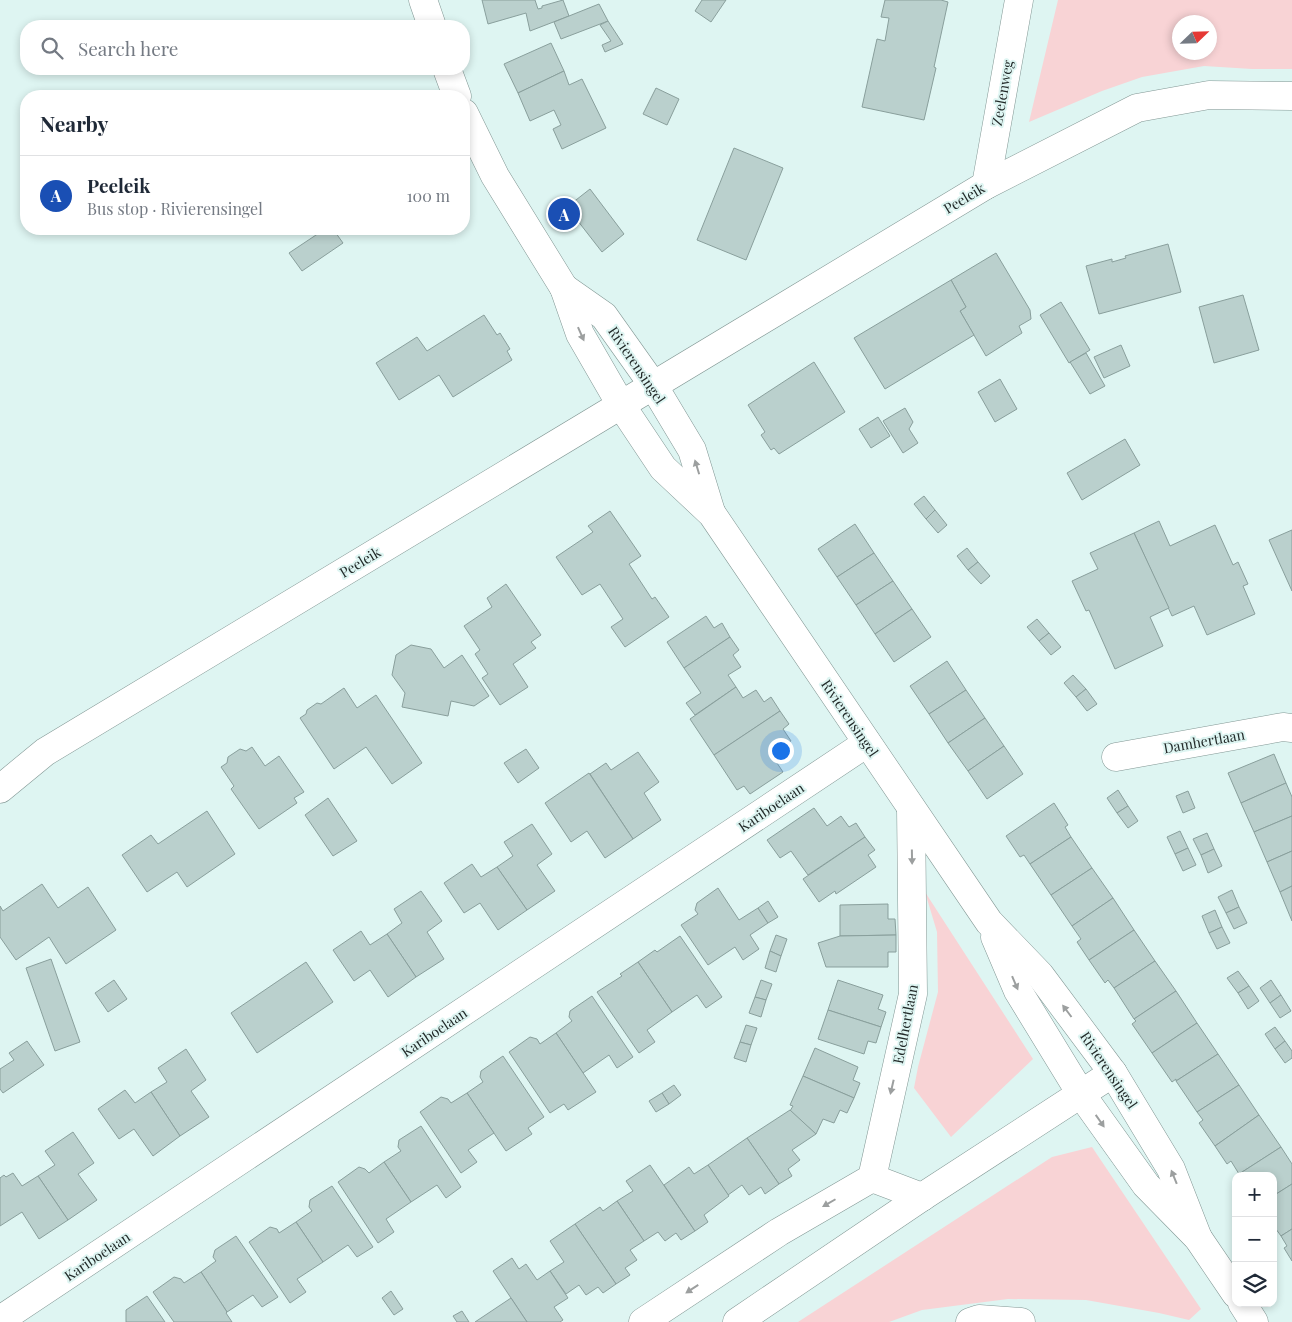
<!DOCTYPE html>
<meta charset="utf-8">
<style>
body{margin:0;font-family:"Playfair Display",serif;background:#f2f2f3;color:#1f2937}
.controls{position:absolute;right:15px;bottom:15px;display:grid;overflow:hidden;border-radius:10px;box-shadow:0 2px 8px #0003}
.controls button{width:45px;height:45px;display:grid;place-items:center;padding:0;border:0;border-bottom:1px solid #e0e1e3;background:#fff;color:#1f2937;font:25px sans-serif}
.compass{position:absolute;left:1172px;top:15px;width:45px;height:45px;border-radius:50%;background:#fff;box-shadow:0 2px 8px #0003;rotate:67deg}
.you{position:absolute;left:780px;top:750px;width:18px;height:18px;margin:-12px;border:4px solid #fff;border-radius:50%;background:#1a73e8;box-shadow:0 0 0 8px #1a73e833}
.badge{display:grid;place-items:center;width:32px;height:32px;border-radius:50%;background:#c83854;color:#fff;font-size:16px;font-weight:700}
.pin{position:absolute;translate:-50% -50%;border:2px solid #fff;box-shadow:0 1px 5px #0006}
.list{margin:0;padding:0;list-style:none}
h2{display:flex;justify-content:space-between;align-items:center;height:65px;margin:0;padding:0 20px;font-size:21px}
h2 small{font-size:16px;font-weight:400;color:#747a83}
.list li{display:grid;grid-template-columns:32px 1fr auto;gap:15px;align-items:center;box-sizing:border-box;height:80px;padding:0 20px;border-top:1px solid #e0e1e3}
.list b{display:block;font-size:19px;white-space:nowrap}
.list p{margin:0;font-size:16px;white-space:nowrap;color:#747a83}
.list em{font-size:16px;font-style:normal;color:#747a83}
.icon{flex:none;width:28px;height:28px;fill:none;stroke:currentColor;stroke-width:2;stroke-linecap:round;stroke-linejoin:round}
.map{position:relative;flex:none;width:1292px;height:1322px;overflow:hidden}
.search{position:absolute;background:#fff;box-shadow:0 2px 8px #0003;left:20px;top:20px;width:450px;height:55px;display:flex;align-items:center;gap:12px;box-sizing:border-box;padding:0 18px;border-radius:20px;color:#747a83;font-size:19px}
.panel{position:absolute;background:#fff;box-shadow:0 2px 8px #0003;left:20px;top:90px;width:450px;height:145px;border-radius:20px}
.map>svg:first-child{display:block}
.green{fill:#f8d3d5;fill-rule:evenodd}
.building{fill:#bad0cd;stroke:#899f9c}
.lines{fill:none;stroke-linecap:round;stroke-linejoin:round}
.minor-casing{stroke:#829794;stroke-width:29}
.minor{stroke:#fff;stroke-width:28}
.oneway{fill:#9c9f9f}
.labels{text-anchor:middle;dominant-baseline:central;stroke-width:4;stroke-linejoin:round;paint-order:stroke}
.street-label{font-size:14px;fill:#222a29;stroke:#def5f2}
</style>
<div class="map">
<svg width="1292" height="1322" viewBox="0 0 1292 1322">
<rect width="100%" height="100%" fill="#def5f2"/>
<!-- green -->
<g class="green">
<path d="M1058,0H1292V69H1252L1204,66L1142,77L1102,91L1029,122ZM1180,22H1210V52H1180Z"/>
<polygon points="925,892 1033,1059 951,1137 914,1088 918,1067 938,992 937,932"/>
<polygon points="1092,1147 1201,1309 1189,1320 1159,1313 1086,1300 1008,1299 922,1310 889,1322 798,1322 1052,1157"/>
</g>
<!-- building -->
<g class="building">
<polygon points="482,0 535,0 538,9 542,8 542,6 563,0 569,16 530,31 526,13 488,24"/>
<polygon points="702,0 726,0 711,22 695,11"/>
<polygon points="885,0 941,0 948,2 934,67 936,68 924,120 862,107 877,39 885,41 889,18 881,17"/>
<polygon points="599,4 608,21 561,39 554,22"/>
<polygon points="608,21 623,44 605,52 602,45 611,41 600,25"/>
<polygon points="551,43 564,71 518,93 504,64"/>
<polygon points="564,71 569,85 582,79 606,128 562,149 553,129 561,125 554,110 530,121 518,93"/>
<polygon points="656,88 679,99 667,125 643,114"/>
<polygon points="734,148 783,168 746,260 697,240"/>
<polygon points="590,189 624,234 602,252 567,207"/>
<polygon points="325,229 333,229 343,243 302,271 289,253"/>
<polygon points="1168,244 1181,292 1099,314 1086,266 1112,259 1112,262 1126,258 1125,256"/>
<polygon points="996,253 1030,310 1031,319 1019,326 1022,333 986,356 960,311 966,307 951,280"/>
<polygon points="951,280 966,307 960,311 974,335 885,389 854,338"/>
<polygon points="1243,295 1259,350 1214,363 1199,307"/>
<polygon points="1061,302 1090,350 1069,363 1040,315"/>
<polygon points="484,315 497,335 500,333 510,349 507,351 512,360 453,397 439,375 399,400 376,363 417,337 427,351"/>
<polygon points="1121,345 1130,366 1104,378 1094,357"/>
<polygon points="1086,353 1105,386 1090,394 1070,362"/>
<polygon points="814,362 845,412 779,454 774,448 771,450 761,435 765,432 748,405"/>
<polygon points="1000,379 1017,409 995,422 978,392"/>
<polygon points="905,408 913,422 909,429 918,443 903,453 883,421"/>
<polygon points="878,417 890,436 871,448 859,429"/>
<polygon points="1125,439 1140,465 1082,500 1067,473"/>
<polygon points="924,496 935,510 926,519 914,504"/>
<polygon points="935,510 947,525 938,533 926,519"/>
<polygon points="610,511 641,556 629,564 652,599 655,597 669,617 625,647 611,627 623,619 600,584 582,595 556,557 593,532 588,526"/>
<polygon points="1159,521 1170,546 1215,525 1233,565 1238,562 1248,584 1243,586 1255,614 1207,635 1194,606 1172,616 1134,533"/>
<polygon points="855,524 874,553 837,577 818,549"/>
<polygon points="1292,530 1292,591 1269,540"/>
<polygon points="1134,533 1169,608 1150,617 1163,646 1115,669 1089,610 1086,611 1072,581 1098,569 1090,553"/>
<polygon points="967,548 978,562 968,570 957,556"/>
<polygon points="874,553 893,581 856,605 837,577"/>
<polygon points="978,562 990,576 981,584 968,570"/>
<polygon points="893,581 912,609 875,634 856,605"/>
<polygon points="506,584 541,635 531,642 536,648 513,664 528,687 500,705 482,678 488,674 475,654 480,650 464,626 492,607 487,598"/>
<polygon points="912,609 931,637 894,662 875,634"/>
<polygon points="706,616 714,628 722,623 730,637 684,668 667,642"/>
<polygon points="1037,619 1049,633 1039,641 1027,627"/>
<polygon points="1049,633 1061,647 1051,655 1039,641"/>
<polygon points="730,637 739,650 733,655 741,667 728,675 736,687 695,715 686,703 701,693 684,668"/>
<polygon points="411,645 431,649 444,668 462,655 489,696 474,706 451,701 448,716 402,707 405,693 392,675 396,655"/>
<polygon points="947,661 966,690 929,714 910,686"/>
<polygon points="1073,675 1086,689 1076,697 1064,683"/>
<polygon points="736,687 743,698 756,690 764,702 771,697 780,711 714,755 690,719"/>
<polygon points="344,688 357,708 376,695 422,763 392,784 366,747 334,769 300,718 306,714 307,710 317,703 321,704"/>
<polygon points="1086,689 1097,704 1087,711 1076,697"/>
<polygon points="966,690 985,718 948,743 929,714"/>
<polygon points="780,711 789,724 783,729 791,741 771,754 783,772 750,794 744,786 737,790 714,755"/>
<polygon points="985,718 1004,746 968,771 948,743"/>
<polygon points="1004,746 1023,774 987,799 968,771"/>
<polygon points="252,747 265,766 279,756 304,792 294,798 297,803 259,829 231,789 234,786 221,767 227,763 228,757 240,749 246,751"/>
<polygon points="526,749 539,768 518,783 504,763"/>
<polygon points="638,752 659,782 644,793 661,820 633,839 590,774 606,763 611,770"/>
<polygon points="1274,754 1286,783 1241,803 1228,773"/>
<polygon points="589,773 633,839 605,858 587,831 571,842 545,803"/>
<polygon points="1286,783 1292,797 1292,816 1254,832 1241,803"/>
<polygon points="1118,790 1128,806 1117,813 1107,798"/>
<polygon points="1188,791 1195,808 1183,813 1176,796"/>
<polygon points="328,798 357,841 333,856 305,815"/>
<polygon points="1054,803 1068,825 1065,827 1071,837 1030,864 1024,855 1020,857 1006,836"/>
<polygon points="1128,806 1138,821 1128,828 1117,813"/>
<polygon points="814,808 827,826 841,816 849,827 856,823 865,837 808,875 791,851 780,858 767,840"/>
<polygon points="207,811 235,854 187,887 177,872 147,892 122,855 151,835 158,844"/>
<polygon points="1292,816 1292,851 1267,862 1254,832"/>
<polygon points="532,824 552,854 537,865 555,891 527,910 497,867 513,856 504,842"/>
<polygon points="1180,831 1188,848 1175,854 1167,837"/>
<polygon points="1207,833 1214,849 1201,855 1193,839"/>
<polygon points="865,837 875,850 868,855 876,867 836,894 835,891 819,902 803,879"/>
<polygon points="1071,837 1092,868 1051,895 1030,864"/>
<polygon points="1188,848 1196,865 1183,871 1175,854"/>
<polygon points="1214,849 1222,866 1208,873 1201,855"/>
<polygon points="1292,851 1292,886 1280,892 1267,862"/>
<polygon points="472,864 481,877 497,867 527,910 498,930 480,903 464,913 444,883"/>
<polygon points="1092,868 1113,898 1072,926 1051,895"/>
<polygon points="42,884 58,908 88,887 116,930 66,964 49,937 16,960 0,937 0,906 3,911"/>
<polygon points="1292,886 1292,921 1280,892"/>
<polygon points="718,888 739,920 758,908 768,923 750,935 759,949 743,960 735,947 708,965 681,925 698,914 695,910 697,903"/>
<polygon points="1232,890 1239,907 1226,913 1218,897"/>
<polygon points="421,891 442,921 427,932 444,959 416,977 387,934 402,923 394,909"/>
<polygon points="1113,898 1134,930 1089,960 1077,942 1081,939 1072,926"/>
<polygon points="768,901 778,917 768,923 758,908"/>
<polygon points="888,904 888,919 895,919 896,935 840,936 840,905"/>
<polygon points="1239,907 1247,923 1234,929 1226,913"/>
<polygon points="1215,910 1222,927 1209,933 1202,916"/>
<polygon points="1222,927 1230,943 1217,949 1209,933"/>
<polygon points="1134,930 1155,961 1114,988 1108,980 1105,983 1089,960"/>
<polygon points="361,931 370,945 387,934 416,977 388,997 370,970 354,981 333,950"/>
<polygon points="776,935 787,939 781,956 770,951"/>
<polygon points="896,935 896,952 888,952 888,967 826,967 818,943 840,936"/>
<polygon points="680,936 722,997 706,1008 697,995 672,1012 638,962 655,950 657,952"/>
<polygon points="770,951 781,956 776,972 765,968"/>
<polygon points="51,959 80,1042 55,1051 26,968"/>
<polygon points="1155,961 1176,991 1134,1019 1114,988"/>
<polygon points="306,962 333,1002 257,1053 231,1013"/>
<polygon points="638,962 672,1012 647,1030 655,1042 639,1053 597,992 622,976 620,974"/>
<polygon points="1238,971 1249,986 1238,993 1227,978"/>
<polygon points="114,980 127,999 108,1012 95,993"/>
<polygon points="761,980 772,984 766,1000 755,997"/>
<polygon points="838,980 883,995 878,1009 886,1012 881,1027 828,1010"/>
<polygon points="1271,980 1281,995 1270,1003 1260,988"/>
<polygon points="1249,986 1259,1001 1248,1009 1238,993"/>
<polygon points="1176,991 1197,1023 1152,1053 1132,1024 1136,1021 1134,1019"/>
<polygon points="1281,995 1291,1011 1280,1018 1270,1003"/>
<polygon points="592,996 633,1057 617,1068 609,1055 583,1073 556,1033 572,1021 569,1017 570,1011"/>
<polygon points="755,997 766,1000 761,1017 749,1013"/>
<polygon points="828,1010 881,1027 876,1043 868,1041 864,1054 818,1039"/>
<polygon points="1197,1023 1218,1054 1176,1081 1176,1079 1172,1082 1152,1053"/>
<polygon points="746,1025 757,1028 751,1045 740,1042"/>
<polygon points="1275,1027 1285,1041 1275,1049 1265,1034"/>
<polygon points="556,1033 596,1092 568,1110 564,1104 550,1113 509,1052 530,1037 537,1039 540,1044"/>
<polygon points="27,1041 44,1065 3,1093 0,1089 0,1069 14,1060 9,1053"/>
<polygon points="1285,1041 1292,1051 1292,1058 1285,1063 1275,1049"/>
<polygon points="740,1042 751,1045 746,1062 734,1058"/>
<polygon points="815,1048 858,1067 853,1080 860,1083 854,1098 803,1076"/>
<polygon points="186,1049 206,1080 191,1091 209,1117 180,1136 151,1092 167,1082 158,1068"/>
<polygon points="1218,1054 1239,1085 1197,1112 1176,1081"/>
<polygon points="503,1056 544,1117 528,1128 532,1134 506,1151 467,1093 483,1082 480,1077 481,1071"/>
<polygon points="803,1076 854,1098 847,1113 840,1110 834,1123 823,1119 816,1134 790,1111 793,1106 790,1105"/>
<polygon points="674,1085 681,1095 669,1104 662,1093"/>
<polygon points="1239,1085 1259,1115 1215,1146 1199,1123 1203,1120 1197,1112"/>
<polygon points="125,1090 135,1103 151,1092 180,1136 153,1156 134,1129 119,1139 98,1109"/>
<polygon points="467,1093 494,1133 468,1150 477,1162 461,1173 420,1112 441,1097 448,1099 451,1103"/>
<polygon points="662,1093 669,1104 656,1112 649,1101"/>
<polygon points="790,1110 816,1134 792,1150 800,1160 788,1169 792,1176 779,1184 747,1138"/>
<polygon points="1259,1115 1281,1147 1239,1174 1231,1161 1227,1164 1215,1146"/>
<polygon points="421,1126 461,1187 446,1198 437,1185 411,1202 384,1162 401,1151 398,1147 399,1140"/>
<polygon points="73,1132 94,1163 78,1174 97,1200 68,1220 38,1176 55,1165 45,1151"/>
<polygon points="747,1138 779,1184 765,1194 761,1187 749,1195 742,1185 728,1195 708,1165"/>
<polygon points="1281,1147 1292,1164 1292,1184 1273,1196 1273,1176 1240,1176 1239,1174"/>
<polygon points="384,1162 411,1202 386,1219 394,1232 378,1243 338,1182 359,1167 365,1169 369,1173"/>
<polygon points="650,1165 695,1231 681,1240 676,1233 665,1241 658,1232 644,1241 617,1201 633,1191 626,1181"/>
<polygon points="708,1165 729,1196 704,1215 708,1222 695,1231 664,1185 689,1167 694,1174"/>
<polygon points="13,1173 22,1186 38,1176 68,1220 39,1239 22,1212 0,1226 0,1178 4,1175 6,1177"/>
<polygon points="1292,1184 1292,1229 1281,1236 1273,1225 1273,1196"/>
<polygon points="332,1186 373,1247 357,1257 348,1245 323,1262 296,1222 312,1211 309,1207 310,1200"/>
<polygon points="617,1201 644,1241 630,1250 637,1260 625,1268 630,1275 616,1284 575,1224 600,1207 603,1211"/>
<polygon points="296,1222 323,1262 297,1279 306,1292 290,1303 249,1242 270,1227 277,1229 279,1233"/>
<polygon points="575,1224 616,1284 603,1293 598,1287 586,1295 579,1285 566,1294 550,1271 564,1262 550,1241"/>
<polygon points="1292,1229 1292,1261 1284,1248 1287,1246 1281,1236"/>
<polygon points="236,1236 278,1297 262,1307 253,1295 227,1312 201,1272 216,1261 213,1257 215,1250"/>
<polygon points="512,1258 519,1269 526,1264 537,1280 550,1271 568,1298 554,1307 563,1320 560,1322 527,1322 493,1271"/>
<polygon points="201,1272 227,1312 226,1313 232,1322 174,1322 153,1292 174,1277 181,1279 184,1283"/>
<polygon points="391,1291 403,1309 394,1315 382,1298"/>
<polygon points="147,1296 165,1322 126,1322 126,1310"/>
<polygon points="511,1298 527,1322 475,1322"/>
<polygon points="462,1311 469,1322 457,1322 453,1316"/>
</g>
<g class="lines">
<!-- minor casing -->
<g class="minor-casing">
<g id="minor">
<polyline points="423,0 432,26"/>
<polyline points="447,69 457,96"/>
<polyline points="464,113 495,176 564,288 580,334 621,405 663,468 712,514 989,922 1040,975 1113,1073 1171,1169 1198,1238"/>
<polyline points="986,185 1019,0"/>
<polyline points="564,288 604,316 653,385 692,450 711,512"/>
<polyline points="1116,757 1283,727 1292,728"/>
<polyline points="0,789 45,752 986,185 1137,108 1209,95 1292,96"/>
<polyline points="995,937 1018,991 1081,1094 1146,1185 1198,1238 1236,1294"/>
<polyline points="872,1178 922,1197"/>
<polyline points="1242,1303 1254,1322"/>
<polyline points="0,1320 867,743"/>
<polyline points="643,1322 779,1232 872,1178 913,994 911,808"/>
<polyline points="737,1322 922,1197 1113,1073"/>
<polyline points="970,1322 979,1319 1021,1322"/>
</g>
</g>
<!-- minor -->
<use href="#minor" class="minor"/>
</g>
<!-- one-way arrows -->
<defs><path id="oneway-solid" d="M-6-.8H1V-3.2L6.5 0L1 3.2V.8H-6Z" transform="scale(1.25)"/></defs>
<g class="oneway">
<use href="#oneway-solid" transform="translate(581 334) rotate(66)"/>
<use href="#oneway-solid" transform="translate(697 467) rotate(-107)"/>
<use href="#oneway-solid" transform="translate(912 857) rotate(89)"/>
<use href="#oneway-solid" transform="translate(1015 983) rotate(67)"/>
<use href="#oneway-solid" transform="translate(1067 1011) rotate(-127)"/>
<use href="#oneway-solid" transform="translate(892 1087) rotate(103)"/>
<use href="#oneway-solid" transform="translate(1100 1121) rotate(55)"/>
<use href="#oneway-solid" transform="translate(1174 1177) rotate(-112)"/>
<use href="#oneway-solid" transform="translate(829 1203) rotate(150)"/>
<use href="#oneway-solid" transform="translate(692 1289) rotate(147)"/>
</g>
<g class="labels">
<!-- street labels -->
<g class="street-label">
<text transform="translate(1002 93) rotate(-80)">Zeelenweg</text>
<text transform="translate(964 198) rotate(-31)">Peeleik</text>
<text transform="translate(637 365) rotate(56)">Rivierensingel</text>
<text transform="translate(360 562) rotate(-31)">Peeleik</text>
<text transform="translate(850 718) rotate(56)">Rivierensingel</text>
<text transform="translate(1204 741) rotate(-10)">Damhertlaan</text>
<text transform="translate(771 807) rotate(-34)">Kariboelaan</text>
<text transform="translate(905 1024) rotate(-79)">Edelhertlaan</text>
<text transform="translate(434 1032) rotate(-34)">Kariboelaan</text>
<text transform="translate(1109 1070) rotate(56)">Rivierensingel</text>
<text transform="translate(97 1256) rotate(-34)">Kariboelaan</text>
</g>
</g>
</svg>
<div class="controls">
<button>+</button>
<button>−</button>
<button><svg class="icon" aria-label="layers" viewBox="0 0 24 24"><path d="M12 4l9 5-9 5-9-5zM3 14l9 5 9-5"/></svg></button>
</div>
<svg class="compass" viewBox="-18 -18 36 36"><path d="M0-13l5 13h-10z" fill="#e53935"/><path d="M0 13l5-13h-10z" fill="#747a83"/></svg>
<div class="you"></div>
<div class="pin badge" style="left:564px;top:214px;background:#1a4fb4">A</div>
<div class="search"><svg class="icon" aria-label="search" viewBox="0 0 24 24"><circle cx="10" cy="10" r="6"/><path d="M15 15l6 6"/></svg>Search here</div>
<section class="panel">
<h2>Nearby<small></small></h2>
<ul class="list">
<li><span class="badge" style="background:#1a4fb4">A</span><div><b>Peeleik</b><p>Bus stop · Rivierensingel</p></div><em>100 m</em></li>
</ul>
</section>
</div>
